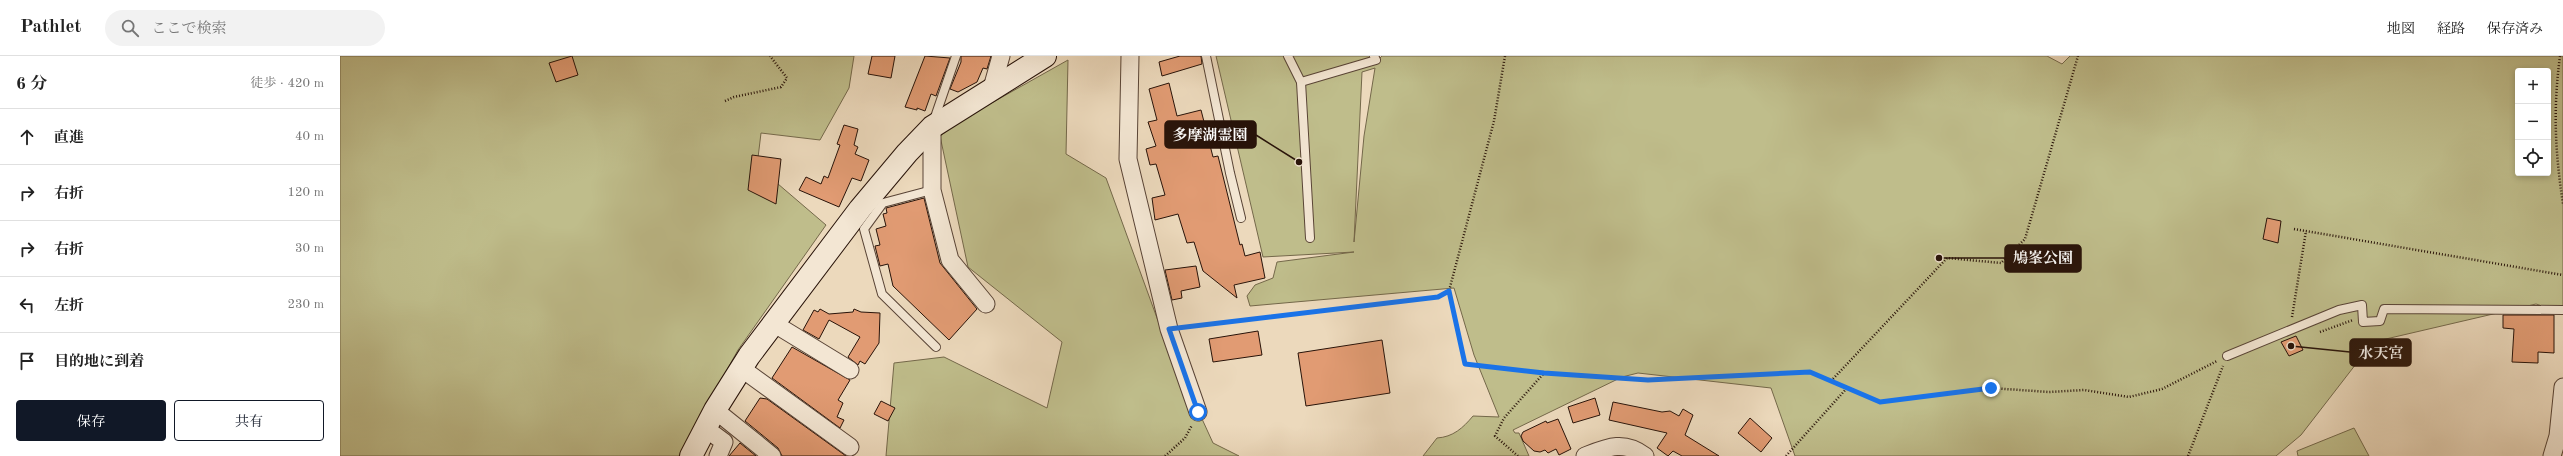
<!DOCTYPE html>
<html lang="ja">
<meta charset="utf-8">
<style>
body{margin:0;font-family:"Old Standard TT","Noto Serif JP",serif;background:#f2f2f2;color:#222}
.controls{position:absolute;right:12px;top:12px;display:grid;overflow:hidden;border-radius:4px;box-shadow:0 2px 6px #0003}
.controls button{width:36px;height:36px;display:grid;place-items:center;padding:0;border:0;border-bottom:1px solid #e0e0e0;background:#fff;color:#222;font:20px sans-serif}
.stop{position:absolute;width:12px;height:12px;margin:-9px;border:3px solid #1a73e8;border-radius:50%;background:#fff}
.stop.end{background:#1a73e8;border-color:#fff;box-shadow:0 1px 4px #0008}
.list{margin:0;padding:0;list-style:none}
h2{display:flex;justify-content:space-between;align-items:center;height:52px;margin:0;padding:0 16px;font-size:17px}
h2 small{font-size:13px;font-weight:400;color:#767676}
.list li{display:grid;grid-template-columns:26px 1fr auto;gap:12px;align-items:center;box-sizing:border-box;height:56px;padding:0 16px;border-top:1px solid #e0e0e0}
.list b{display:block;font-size:15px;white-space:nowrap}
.list em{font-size:13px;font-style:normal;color:#767676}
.actions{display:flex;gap:8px;padding:12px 16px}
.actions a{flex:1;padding:9px 0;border:1px solid #111827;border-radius:4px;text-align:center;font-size:14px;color:#111827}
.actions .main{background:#111827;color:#fff}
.icon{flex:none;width:22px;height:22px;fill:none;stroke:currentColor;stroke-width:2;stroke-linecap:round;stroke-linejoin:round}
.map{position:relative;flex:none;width:2223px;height:400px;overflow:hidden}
header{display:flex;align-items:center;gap:24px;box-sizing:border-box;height:56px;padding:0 20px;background:#fff;border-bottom:1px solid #e0e0e0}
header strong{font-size:19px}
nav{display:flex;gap:22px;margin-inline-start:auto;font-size:14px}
.search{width:280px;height:36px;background:#f2f2f2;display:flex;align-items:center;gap:10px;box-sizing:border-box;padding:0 14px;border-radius:22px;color:#767676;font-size:15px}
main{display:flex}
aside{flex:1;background:#fff}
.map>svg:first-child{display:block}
.green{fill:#bfbd8b;stroke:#74684a;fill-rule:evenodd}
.building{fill:#e19b73;stroke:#281309}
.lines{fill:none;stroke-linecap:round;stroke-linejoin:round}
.lane-casing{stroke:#594436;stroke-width:10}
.street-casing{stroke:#594436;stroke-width:19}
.secondary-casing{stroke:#281309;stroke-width:24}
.path{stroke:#281309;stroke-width:2.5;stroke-dasharray:1 2;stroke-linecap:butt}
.lane{stroke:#f3e6d3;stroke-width:8}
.street{stroke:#f3e6d3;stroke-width:17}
.secondary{stroke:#f3e6d3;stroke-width:22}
.route{stroke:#1a73e8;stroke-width:5}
.leader{fill:none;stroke:#281309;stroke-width:1.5}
.callout-dot{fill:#281309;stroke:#f3e6d3;stroke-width:1.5}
.callout{fill:#281309;stroke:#281309;stroke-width:1.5}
.callout-label{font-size:15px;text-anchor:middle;font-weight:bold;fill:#fff}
</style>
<header>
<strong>Pathlet</strong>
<div class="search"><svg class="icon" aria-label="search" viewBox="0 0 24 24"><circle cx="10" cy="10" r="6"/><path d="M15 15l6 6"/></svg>ここで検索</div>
<nav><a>地図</a><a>経路</a><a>保存済み</a></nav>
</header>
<main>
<aside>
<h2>6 分<small>徒歩 · 420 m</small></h2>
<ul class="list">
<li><svg class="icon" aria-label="ahead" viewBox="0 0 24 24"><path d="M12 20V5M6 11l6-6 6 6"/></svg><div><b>直進</b></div><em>40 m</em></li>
<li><svg class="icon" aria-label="right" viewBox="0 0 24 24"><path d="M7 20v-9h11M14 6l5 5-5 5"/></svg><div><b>右折</b></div><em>120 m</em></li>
<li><svg class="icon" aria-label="right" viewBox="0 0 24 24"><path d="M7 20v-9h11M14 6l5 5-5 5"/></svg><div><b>右折</b></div><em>30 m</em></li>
<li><svg class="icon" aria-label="left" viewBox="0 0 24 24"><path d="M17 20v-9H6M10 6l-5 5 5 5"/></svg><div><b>左折</b></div><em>230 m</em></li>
<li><svg class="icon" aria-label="arrive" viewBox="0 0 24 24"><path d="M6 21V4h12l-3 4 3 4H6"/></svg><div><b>目的地に到着</b></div></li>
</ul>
<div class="actions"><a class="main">保存</a><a>共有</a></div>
</aside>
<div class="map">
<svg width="2223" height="400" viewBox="0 0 2223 400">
<rect width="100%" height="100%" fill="#ecd9bc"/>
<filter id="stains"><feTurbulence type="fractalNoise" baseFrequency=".005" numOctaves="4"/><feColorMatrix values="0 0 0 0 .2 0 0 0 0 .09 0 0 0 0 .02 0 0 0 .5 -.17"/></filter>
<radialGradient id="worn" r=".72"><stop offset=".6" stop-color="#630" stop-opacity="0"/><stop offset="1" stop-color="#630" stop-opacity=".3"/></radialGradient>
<!-- green -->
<g class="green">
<polygon points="0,0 514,0 509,32 480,84 421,77 417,110 486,169 398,294 339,400 0,400"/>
<path d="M876,0H1039L1040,2L1042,0H1707L1722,8L1730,0H2223V256L2196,248L2033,286L1961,379L1936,400H1455L1431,332L1298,317L1282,321L1173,374L1175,377H1179L1189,400H1083L1097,382C1113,381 1123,372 1133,360L1159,361L1134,299L1114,232L910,250L907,240L915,229L933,222L937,206L1014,196L923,201ZM1035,12L1024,80L1014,186L1022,16ZM2178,15H2208V117H2178Z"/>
<polygon points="728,4 726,98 766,122 821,273 873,387 899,400 546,400 554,307 604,301 707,352 722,286 628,211 600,80 623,63"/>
<polygon points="2014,372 2029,400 1958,400 1957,395"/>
</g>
<!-- building -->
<g class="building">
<polygon points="232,0 238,19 216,26 209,7"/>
<polygon points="532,0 555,0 551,22 528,18"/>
<polygon points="585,0 610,2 596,40 591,38 585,55 577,52 577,54 565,51"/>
<polygon points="621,0 651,0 647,13 643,12 637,26 618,36 610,33 621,6"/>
<polygon points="840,0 861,0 862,8 822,20 819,6"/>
<polygon points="829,27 837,60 861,54 873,101 878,100 900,189 902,188 905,200 920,196 925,222 894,229 897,242 863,215 854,186 847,187 838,158 815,164 812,142 825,139 816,108 810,109 806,93 816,90 808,66 817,64 809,33"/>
<polygon points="504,69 518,73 514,89 518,91 515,98 529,104 521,125 512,122 499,151 459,134 466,121 481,128 484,120 488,122 500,89 497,88"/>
<polygon points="412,99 441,103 436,148 408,134"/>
<polygon points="584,142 600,207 637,253 609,284 553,230 548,208 540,210 535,190 540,189 536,173 546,170 543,158 547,157 546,152"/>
<polygon points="1927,162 1941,165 1938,187 1923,183"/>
<polygon points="856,210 860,231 841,235 842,242 832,244 825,214"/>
<polygon points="480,253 489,258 513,256 514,253 521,256 540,257 539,287 525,308 520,305 518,309 508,301 520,281 489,264 479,283 463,274 474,254 478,256"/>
<polygon points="2163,259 2214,259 2214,297 2198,296 2198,307 2172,306 2174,273 2163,272"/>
<polygon points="918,275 922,299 873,306 869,283"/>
<polygon points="1956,280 1963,294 1949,300 1941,286"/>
<polygon points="1042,284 1050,337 966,350 958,297"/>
<polygon points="452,291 510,324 498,344 503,347 497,361 504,364 500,372 432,322"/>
<polygon points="420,342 427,343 506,400 442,400 438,392 405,365"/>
<polygon points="1255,342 1260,359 1233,367 1228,351"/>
<polygon points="541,345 555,352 548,365 534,358"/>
<polygon points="1273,346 1322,356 1330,355 1339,360 1343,353 1353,359 1345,379 1379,400 1342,400 1333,395 1328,400 1317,392 1327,377 1269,364"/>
<polygon points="1410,362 1432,382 1421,396 1398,377"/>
<polygon points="1218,363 1231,393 1219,399 1216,393 1208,397 1205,394 1200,396 1194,395 1183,385 1181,380 1183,376 1206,365 1207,367"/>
<polygon points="400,387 416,400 389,400"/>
</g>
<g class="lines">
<!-- lane casing -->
<g class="lane-casing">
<g id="lane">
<polyline points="866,0 890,117 901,162"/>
<polyline points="948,0 961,26 970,182"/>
<polyline points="961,26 1036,4 1034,0"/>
<polyline points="594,64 616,0"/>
<polyline points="592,134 543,147 524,173 542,238 596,291"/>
<polyline points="1887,300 1999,254 2022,249 2023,266 2040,265 2044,253 2223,254"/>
</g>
</g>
<!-- street casing -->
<g class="street-casing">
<g id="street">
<polyline points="790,0 788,103 829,273 858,356"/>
<polyline points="652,32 661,0"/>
<polyline points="592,71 592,134 610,204 646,248"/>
<polyline points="433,267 510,314"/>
<polyline points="401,312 510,391"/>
<polyline points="375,354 432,400"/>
<polyline points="365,372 384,386 378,400"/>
<path d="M1245,400C1268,391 1284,384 1305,400"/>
<polyline points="2212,400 2218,380 2223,331"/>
</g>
</g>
<!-- secondary casing -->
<g class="secondary-casing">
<polyline id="secondary" points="351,400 375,354 409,300 520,153 567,97 592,71 705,0"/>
</g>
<!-- path -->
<g class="path">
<polyline points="1165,0 1154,65 1109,235 1125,308 1204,317 1308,324 1470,316 1540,346 1651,332 1709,336 1744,334 1789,341 1822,333 1877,305"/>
<path d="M2220,0C2213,53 2215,95 2223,148"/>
<polyline points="385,45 394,41 441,31 447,22 430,0"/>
<polyline points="1954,173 2223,219"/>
<polyline points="1952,261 1966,175"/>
<polyline points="844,271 1098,241 1109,235"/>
<polyline points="1980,276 2013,264"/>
<polyline points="1491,325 1607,202 1661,207 1685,183 1738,0"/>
<polyline points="825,400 845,382 852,369"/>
<polyline points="1178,400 1155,380 1164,362 1204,317"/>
<polyline points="1446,400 1507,332"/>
<polyline points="1848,400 1883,310"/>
</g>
<!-- lane -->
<use href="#lane" class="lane"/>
<!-- street -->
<use href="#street" class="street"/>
<!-- secondary -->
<use href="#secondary" class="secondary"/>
</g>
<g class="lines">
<!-- route -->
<polyline class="route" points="858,356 829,273 1098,241 1109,235 1125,308 1204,317 1308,324 1470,316 1540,346 1651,332"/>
</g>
<!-- callouts -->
<path class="leader" d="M959 106L916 79M1599 202L1665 202M1951 290L2010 296"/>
<g class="callout-dot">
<circle cx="959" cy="106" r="4"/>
<circle cx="1599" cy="202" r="4"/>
<circle cx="1951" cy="290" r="4"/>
</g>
<g class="callout">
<rect x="825" y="65" width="91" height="27" rx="4"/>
<rect x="1665" y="189" width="76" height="27" rx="4"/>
<rect x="2010" y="283" width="61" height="27" rx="4"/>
</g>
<g class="callout-label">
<text x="870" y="84">多摩湖霊園</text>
<text x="1703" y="207">鳩峯公園</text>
<text x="2041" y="302">水天宮</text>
</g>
<rect width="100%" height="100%" filter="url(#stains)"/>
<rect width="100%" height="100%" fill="url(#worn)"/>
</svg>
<div class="controls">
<button>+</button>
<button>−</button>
<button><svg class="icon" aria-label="locate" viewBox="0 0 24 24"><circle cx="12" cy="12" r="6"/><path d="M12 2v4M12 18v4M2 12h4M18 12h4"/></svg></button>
</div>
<div class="stop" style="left:858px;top:356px"></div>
<div class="stop end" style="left:1651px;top:332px"></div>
</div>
</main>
